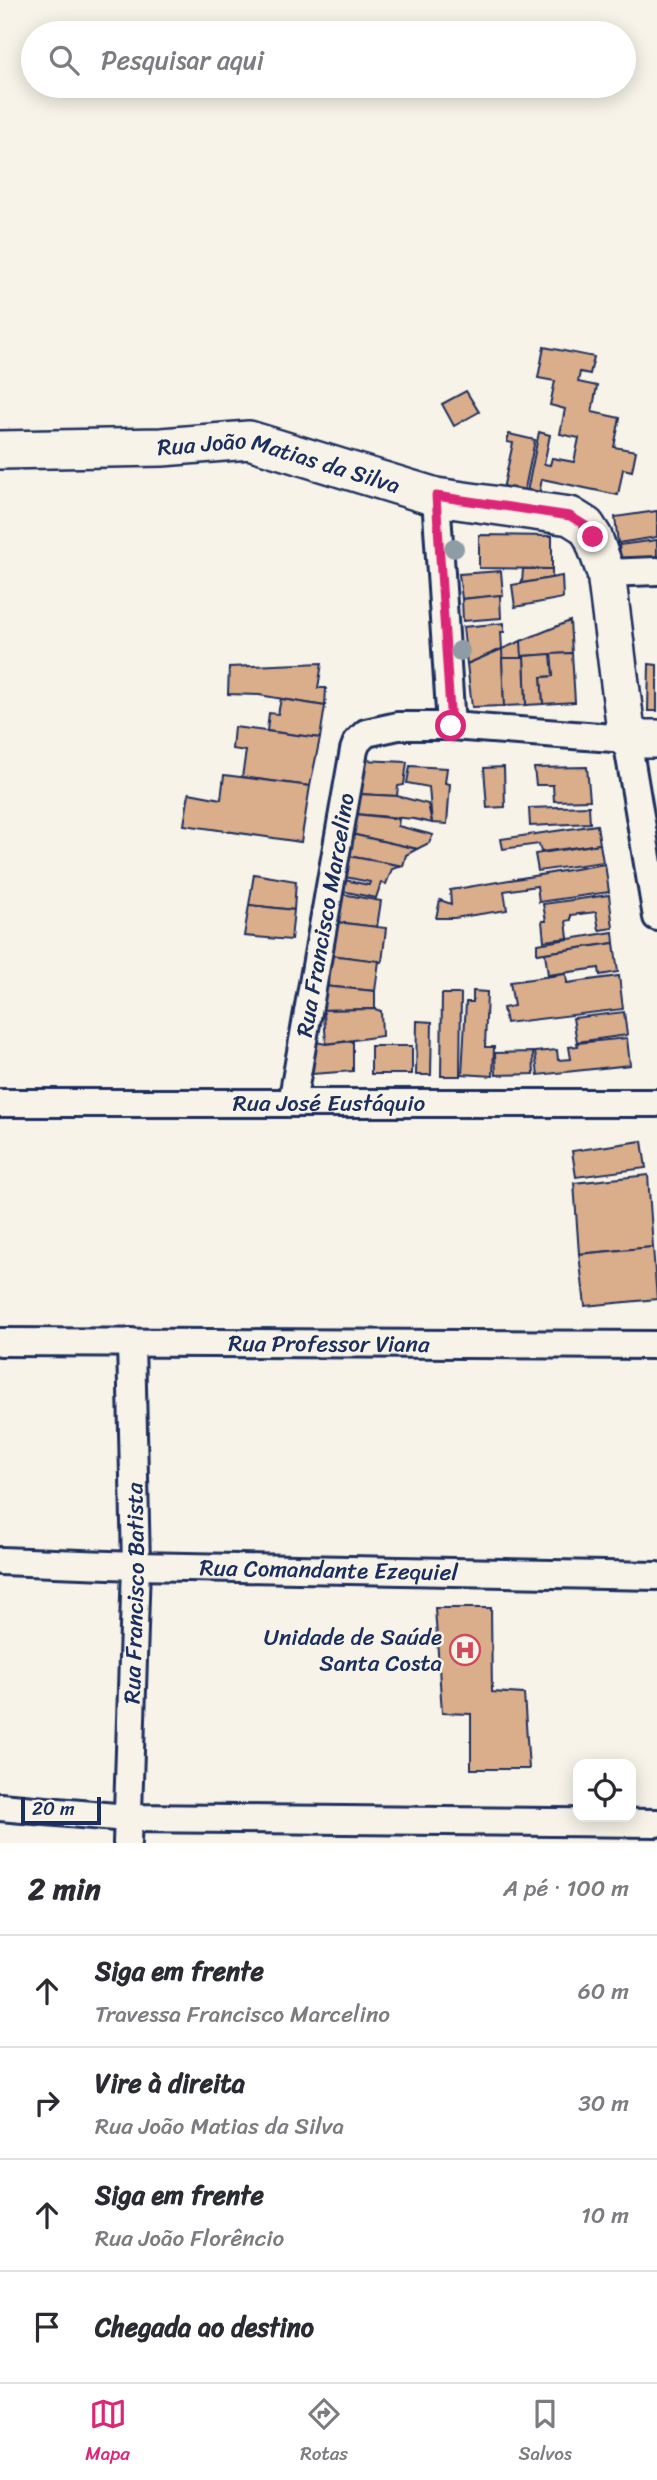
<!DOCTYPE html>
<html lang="pt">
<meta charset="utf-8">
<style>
body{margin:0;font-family:Sriracha,sans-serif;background:#f7f7f7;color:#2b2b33}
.controls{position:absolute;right:21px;bottom:21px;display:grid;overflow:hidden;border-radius:14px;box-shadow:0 4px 18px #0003}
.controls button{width:63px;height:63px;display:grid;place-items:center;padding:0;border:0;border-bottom:2px solid #e1e1e2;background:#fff;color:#2b2b33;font:35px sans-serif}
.scale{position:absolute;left:21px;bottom:18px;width:80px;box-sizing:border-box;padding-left:7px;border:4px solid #1b2f5e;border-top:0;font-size:19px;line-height:24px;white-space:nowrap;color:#1b2f5e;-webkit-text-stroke:5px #f7f3e8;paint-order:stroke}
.stop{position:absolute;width:21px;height:21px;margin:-16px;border:5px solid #db2777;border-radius:50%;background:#fff}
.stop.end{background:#db2777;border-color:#fff;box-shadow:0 2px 7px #0008}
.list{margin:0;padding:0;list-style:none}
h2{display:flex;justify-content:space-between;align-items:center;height:91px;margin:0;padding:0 28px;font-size:30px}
h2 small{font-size:23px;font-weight:400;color:#7c7c81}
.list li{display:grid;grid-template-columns:46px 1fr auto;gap:21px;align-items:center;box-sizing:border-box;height:112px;padding:0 28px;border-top:2px solid #e1e1e2}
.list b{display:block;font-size:26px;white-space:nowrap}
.list p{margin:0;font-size:23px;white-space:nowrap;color:#7c7c81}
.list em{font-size:23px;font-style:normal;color:#7c7c81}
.icon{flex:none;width:38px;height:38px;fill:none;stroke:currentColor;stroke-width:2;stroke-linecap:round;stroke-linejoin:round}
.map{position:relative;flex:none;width:657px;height:1843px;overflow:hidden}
.search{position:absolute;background:#fff;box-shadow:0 4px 18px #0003;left:21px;right:21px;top:21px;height:77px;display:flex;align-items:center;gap:18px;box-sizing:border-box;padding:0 24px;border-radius:38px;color:#7c7c81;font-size:26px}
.sheet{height:539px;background:#fff}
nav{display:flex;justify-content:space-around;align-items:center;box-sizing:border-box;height:98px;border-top:2px solid #e1e1e2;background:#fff;font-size:19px;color:#7c7c81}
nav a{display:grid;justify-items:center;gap:4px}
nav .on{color:#db2777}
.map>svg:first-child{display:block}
.building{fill:#daad8b;stroke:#1b2f5e;stroke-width:2}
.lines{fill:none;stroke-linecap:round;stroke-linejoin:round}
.street-casing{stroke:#1b2f5e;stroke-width:32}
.secondary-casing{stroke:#1b2f5e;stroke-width:42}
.street{stroke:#f7f3e8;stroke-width:26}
.secondary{stroke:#f7f3e8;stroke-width:37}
.tree{fill:#8e9ca5}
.route{stroke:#db2777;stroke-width:9}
.labels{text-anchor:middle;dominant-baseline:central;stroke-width:5;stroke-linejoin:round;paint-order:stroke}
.street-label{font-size:23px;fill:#1b2f5e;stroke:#f7f3e8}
.poi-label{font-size:23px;fill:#1b2f5e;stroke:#f7f3e8;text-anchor:end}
</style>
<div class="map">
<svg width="657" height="1843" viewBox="0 0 657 1843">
<rect width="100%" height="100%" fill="#f7f3e8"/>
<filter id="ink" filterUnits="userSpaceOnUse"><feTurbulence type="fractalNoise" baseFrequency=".0143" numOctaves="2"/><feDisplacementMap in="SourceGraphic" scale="14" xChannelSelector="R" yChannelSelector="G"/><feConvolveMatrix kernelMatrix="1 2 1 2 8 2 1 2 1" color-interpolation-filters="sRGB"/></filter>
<g filter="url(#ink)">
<!-- building -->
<g class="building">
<polygon points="544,347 594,357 590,374 580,372 578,382 597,386 592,412 620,418 614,447 636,451 632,471 623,469 618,495 542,479 539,494 527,492 539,432 550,435 544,464 550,465 552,458 574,462 579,438 560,434 565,409 550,405 555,381 538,378"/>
<polygon points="466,391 479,412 454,426 442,404"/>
<polygon points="509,434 535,440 524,493 503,489 513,443 507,442"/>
<polygon points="657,511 657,537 618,543 615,517"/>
<polygon points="479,535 552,536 552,569 479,568"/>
<polygon points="657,540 657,563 622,568 619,545"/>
<polygon points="523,569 552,569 552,578 522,583"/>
<polygon points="501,571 503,595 462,599 459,574"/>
<polygon points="562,576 563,598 515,607 512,585"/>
<polygon points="500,595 501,618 463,621 462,599"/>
<polygon points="570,621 572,653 521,656 521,641"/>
<polygon points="504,623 504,632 501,632 502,649 467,664 463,627"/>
<polygon points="521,641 522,658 502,658 502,649"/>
<polygon points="502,649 504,706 472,707 467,664"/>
<polygon points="572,653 575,702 543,704 541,677 553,676 551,654"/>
<polygon points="551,654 553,676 541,677 543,704 526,705 524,656"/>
<polygon points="502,658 524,658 526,705 504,706"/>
<polygon points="322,663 318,688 326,688 325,706 259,695 228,694 229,667"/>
<polygon points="649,664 657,665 657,711 648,711"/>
<polygon points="281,699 325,706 320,738 267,731 269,713 278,714"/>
<polygon points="234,727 320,738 310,786 242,777 246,751 232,749"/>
<polygon points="362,760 407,762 404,785 398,786 397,796 358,794"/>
<polygon points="410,766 447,768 445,783 450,784 447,824 432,823 429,787 407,783"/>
<polygon points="504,767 505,807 487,808 484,768"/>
<polygon points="587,767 590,800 554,801 553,785 536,785 534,768"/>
<polygon points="224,775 310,786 301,842 184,825 189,793 221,799"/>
<polygon points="358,794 397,796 428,804 432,823 414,819 355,814"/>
<polygon points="589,806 590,823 530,826 529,808"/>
<polygon points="355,814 399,819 398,826 433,835 429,843 417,849 351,834"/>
<polygon points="597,825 600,844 541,852 539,844 503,849 501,839"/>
<polygon points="351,834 417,849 406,855 403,866 348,856"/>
<polygon points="600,844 603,862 538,871 535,854"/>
<polygon points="348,856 403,866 392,869 386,884 381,883 376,898 342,891 344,880 369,885 370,882 345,877"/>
<polygon points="605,864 609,892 539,902 537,886 504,891 507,910 454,918 436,918 440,900 451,904 450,890"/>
<polygon points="254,874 296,881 294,910 249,905"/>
<polygon points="342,894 381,901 377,927 336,922"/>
<polygon points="609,895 613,928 599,930 596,912 571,915 571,920 566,921 568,938 544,941 542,921 546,921 543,904"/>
<polygon points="249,905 294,910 291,940 244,936"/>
<polygon points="336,922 386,928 382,962 330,955"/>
<polygon points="613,932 614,943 537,954 537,944"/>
<polygon points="614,943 618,972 600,975 599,968 548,975 545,953"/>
<polygon points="330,955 379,961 375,991 323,986"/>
<polygon points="566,974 567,983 619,976 623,1009 506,1023 503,1008 514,1006 510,982"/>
<polygon points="323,986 375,991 375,1009 320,1010"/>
<polygon points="473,991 487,992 485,1047 494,1047 493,1076 462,1074 466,1002 473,1002"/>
<polygon points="442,994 461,994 460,1076 441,1076"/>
<polygon points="375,1009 381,1011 382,1036 326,1044 324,1013 320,1010"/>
<polygon points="624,1012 627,1035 577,1042 573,1018"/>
<polygon points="417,1021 432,1022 431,1075 416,1075"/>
<polygon points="627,1038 630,1065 538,1075 535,1052 557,1050 558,1060 571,1059 569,1047 578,1046 577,1043"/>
<polygon points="353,1041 353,1071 312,1074 316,1042 326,1044"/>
<rect x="371" y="1046" width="41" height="28"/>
<polygon points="533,1052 534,1074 496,1075 495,1053"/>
<polygon points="642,1141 646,1168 576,1177 572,1151"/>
<polygon points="648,1175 653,1247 579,1254 574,1183"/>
<polygon points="653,1247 657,1299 585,1306 579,1254"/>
<polygon points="435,1608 491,1608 492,1692 524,1694 529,1769 471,1769 471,1714 442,1713"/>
</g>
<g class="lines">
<!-- street casing -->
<g class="street-casing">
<g id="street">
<polyline points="436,497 451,726"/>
<polyline points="606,573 657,571"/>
<path id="s1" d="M0,1103H657"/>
<path id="s2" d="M292,1103L354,750L357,742L366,733L398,726H451L627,739L657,917"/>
<path id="s3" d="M0,1342L657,1345"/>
<path id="s4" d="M0,1561L136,1566L657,1576"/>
<polyline points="0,1807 127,1818 657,1823"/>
<path id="s5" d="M127,1843L136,1566L131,1342"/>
</g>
</g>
<!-- secondary casing -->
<g class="secondary-casing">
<g id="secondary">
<path id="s6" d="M0,450L162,447L249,440L436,497L570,516L586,526L593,537L606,573L627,739H657"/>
</g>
</g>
<!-- street -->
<use href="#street" class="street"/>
<!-- secondary -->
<use href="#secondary" class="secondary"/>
</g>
<!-- trees -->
<g class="tree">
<circle cx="454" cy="548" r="10"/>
<circle cx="460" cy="651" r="10"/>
</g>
</g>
<g class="lines" filter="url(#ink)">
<!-- route -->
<polyline class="route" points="451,726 436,496 570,516 586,526 593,537"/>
</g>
<!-- icons -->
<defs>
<g id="hospital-ring" transform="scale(1.575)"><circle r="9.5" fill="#f7f3e8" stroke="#d1495b" stroke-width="1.5"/><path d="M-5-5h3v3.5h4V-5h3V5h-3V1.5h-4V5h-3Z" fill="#d1495b"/></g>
</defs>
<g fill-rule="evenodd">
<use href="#hospital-ring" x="465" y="1650"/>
</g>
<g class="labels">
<!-- street labels -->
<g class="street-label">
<text stroke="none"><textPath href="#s6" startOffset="282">Rua João Matias da Silva</textPath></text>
<text stroke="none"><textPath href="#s2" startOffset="191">Rua Francisco Marcelino</textPath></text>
<text stroke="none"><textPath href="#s1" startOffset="329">Rua José Eustáquio</textPath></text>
<text stroke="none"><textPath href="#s3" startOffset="329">Rua Professor Viana</textPath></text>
<text stroke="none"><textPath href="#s4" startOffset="329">Rua Comandante Ezequiel</textPath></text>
<text stroke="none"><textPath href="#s5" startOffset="250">Rua Francisco Batista</textPath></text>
</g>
<!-- poi labels -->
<g class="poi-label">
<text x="442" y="1637">Unidade de Saúde<tspan x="442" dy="26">Santa Costa</tspan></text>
</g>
</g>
</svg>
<div class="controls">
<button><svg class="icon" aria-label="locate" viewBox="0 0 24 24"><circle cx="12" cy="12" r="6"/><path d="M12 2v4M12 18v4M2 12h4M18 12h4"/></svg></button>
</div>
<div class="scale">20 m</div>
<div class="stop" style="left:451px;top:726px"></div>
<div class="stop end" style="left:593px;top:537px"></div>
<div class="search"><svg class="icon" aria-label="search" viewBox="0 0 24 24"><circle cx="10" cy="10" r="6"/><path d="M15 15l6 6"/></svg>Pesquisar aqui</div>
</div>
<section class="sheet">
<h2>2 min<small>A pé · 100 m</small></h2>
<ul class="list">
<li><svg class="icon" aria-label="ahead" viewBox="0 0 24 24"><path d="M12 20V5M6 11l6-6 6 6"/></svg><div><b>Siga em frente</b><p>Travessa Francisco Marcelino</p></div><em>60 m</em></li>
<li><svg class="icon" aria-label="right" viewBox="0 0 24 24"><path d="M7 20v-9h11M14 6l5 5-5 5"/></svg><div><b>Vire à direita</b><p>Rua João Matias da Silva</p></div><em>30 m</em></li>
<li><svg class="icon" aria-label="ahead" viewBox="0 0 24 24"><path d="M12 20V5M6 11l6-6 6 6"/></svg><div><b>Siga em frente</b><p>Rua João Florêncio</p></div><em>10 m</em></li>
<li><svg class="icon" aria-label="arrive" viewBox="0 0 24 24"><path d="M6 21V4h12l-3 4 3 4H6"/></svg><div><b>Chegada ao destino</b></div></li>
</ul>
</section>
<nav>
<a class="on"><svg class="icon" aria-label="map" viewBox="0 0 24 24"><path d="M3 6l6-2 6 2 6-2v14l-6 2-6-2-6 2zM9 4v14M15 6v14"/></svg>Mapa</a>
<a><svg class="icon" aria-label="directions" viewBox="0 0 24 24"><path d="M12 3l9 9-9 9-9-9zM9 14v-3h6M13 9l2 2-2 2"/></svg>Rotas</a>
<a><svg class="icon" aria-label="saved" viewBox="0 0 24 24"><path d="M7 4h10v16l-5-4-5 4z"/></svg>Salvos</a>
</nav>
